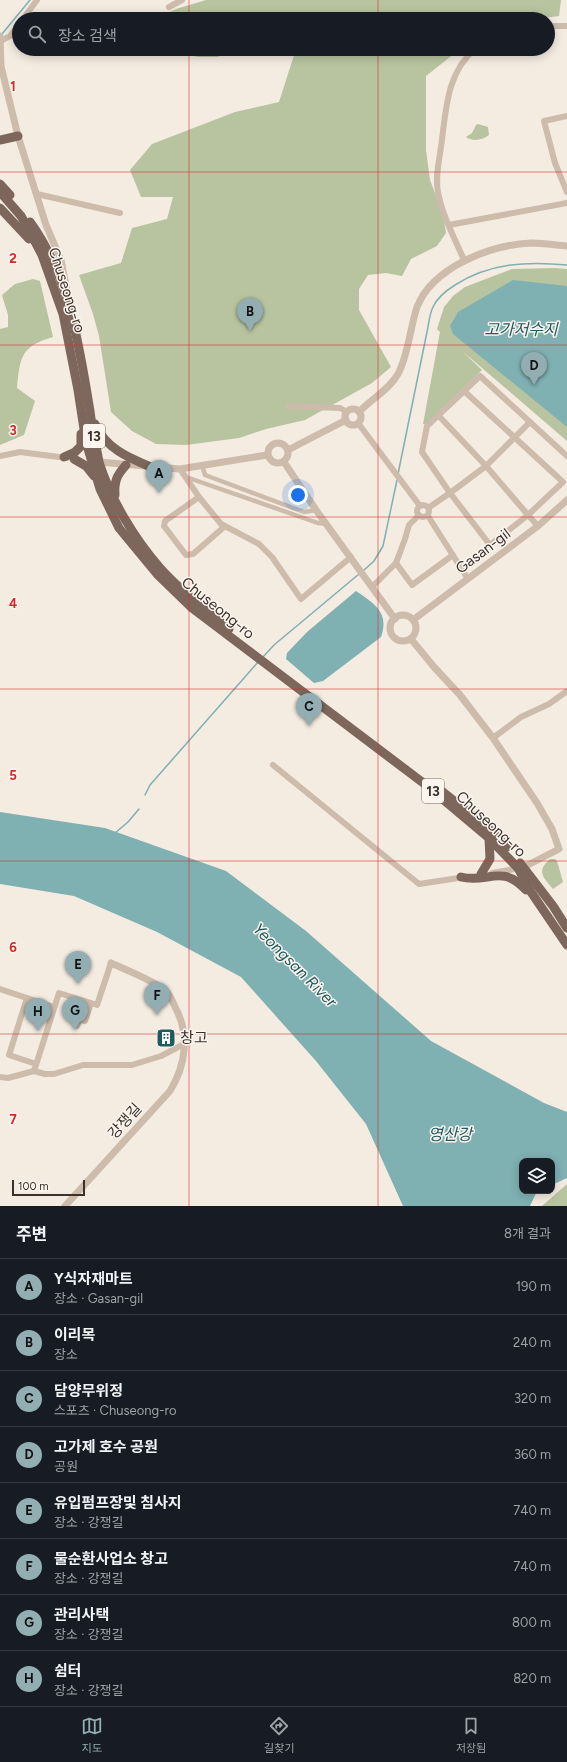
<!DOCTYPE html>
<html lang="ko">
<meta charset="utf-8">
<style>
body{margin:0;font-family:Figtree,"Noto Sans KR",sans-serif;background:#242831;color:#f1f3f6}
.controls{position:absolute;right:12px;bottom:12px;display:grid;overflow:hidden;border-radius:8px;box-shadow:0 2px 10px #0003}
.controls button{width:36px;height:36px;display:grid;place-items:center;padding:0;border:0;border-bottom:1px solid #363941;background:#171b24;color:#f1f3f6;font:20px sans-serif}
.scale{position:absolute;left:12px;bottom:10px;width:73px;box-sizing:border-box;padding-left:4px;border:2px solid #3b302b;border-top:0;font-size:11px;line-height:14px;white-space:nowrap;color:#3b302b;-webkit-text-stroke:3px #fbf5ee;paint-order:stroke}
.you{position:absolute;left:298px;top:495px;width:14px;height:14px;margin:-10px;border:3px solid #fff;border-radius:50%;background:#1a73e8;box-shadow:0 0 0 6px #1a73e833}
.badge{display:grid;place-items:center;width:26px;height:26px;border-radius:50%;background:#92aeb2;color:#111;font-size:13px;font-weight:700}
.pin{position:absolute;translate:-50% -33px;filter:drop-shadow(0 1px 2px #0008)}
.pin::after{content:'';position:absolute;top:21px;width:14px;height:12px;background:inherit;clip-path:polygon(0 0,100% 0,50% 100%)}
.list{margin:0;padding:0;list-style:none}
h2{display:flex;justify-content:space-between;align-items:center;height:52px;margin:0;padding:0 16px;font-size:17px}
h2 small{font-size:13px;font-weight:400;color:#9ea1a6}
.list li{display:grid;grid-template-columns:26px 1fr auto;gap:12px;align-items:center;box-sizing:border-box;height:56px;padding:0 16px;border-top:1px solid #363941}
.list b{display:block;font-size:15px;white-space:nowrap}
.list p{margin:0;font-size:13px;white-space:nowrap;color:#9ea1a6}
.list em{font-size:13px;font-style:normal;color:#9ea1a6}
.icon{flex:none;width:22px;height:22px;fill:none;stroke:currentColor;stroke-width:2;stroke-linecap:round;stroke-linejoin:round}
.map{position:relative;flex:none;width:567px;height:1206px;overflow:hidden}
.search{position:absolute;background:#171b24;box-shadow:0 2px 10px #0003;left:12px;right:12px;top:12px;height:44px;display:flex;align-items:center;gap:10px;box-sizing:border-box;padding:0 14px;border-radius:22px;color:#9ea1a6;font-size:15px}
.sheet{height:500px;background:#171b24}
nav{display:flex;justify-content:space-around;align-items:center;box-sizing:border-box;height:56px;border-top:1px solid #363941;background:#171b24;font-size:11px;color:#9ea1a6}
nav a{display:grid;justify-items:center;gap:2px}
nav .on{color:#92aeb2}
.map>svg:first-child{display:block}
.green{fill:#b8c4a0}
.water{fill:#7fb0b2}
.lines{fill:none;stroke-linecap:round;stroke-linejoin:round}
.stream{stroke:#7fb0b2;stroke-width:1.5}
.pedestrian{stroke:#cdbbac;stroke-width:4.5}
.minor{stroke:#cdbbac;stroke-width:6}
.tertiary{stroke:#cdbbac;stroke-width:7}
.primary{stroke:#7d675c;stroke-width:9}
.grid{fill:none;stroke:#d62828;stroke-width:1;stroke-opacity:0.55}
.labels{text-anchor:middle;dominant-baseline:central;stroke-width:3;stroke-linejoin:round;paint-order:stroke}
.shield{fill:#fbf5ee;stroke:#756b66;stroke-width:1}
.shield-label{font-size:14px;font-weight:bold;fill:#3b302b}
.street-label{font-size:15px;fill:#3b302b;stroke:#fbf5ee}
.poi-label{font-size:15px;fill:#3b302b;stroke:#fbf5ee;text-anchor:start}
.water-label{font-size:16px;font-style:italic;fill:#1f5a5e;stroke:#fbf5ee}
.grid-label{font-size:13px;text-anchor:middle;font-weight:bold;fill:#d62828;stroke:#fbf5ee;stroke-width:3;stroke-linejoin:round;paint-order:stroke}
</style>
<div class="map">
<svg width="567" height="1206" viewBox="0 0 567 1206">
<rect width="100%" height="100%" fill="#f4ebe1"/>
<!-- green -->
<g class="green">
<polygon points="206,0 561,0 559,16 536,19 154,19 176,9"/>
<polygon points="164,49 232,49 218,57 198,57"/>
<polygon points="293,49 460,49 426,76 426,150 430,180 443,214 446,233 437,246 411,259 402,276 386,273 368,275 359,289 359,310 391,367 372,383 305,420 266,429 239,438 186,445 156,444 132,431 111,412 99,336 93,314 79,275 121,263 132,228 167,219 173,197 141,197 130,170 152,144 235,112 279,102 295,52"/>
<path d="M478,124L488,127L489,135C483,140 473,142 466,137L472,133L476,125Z"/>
<polygon points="555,268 567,269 567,441 461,350 482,370 426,424 423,424 440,332 437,329 444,307 453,296 465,287 512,269"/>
<path d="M33,279L40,281L53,337C21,346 20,357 17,388L35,401L24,435L0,445V329L8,327V315L2,295L15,284Z"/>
<path d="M550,859H555L557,861L563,882L553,889C543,877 536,871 550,859Z"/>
<polygon points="567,1184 567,1206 542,1206 543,1205"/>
</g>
<!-- water -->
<g class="water">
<polygon points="513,280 567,286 567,427 453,334 450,326 458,312"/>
<path d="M356,591C374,603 390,613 381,637L323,681L314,683L286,659L287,653L307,632Z"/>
<polygon points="0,812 105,828 226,871 306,931 431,1041 544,1103 567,1112 567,1178 552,1185 552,1161 522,1161 522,1191 537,1191 530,1206 403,1206 366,1124 316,1061 241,977 157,932 74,896 0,884"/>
</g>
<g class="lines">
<!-- stream -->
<g class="stream">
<polyline points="2,34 30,0"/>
<path d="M398,474L428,327C429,321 430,313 433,307C437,298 447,290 455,285C489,263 527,261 567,265"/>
<polyline points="363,571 374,561 383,546 397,480"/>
<polyline points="263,657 274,645 359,574"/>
<polyline points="145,795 150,785 258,662"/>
<polyline points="115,833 128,822 139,809"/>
</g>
<!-- pedestrian -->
<g class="pedestrian">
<polyline points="202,465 205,475 304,512 316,510"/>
<polyline points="186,477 318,523 327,524"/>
</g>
<!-- minor -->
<g class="minor">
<polyline points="169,7 182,0"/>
<polyline points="23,19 37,0"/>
<polyline points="548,26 567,26"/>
<polyline points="1,41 10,36 19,24"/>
<polyline points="567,116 544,121 555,163 567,192"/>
<polyline points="37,194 120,213"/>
<polyline points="449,225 567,203"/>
<path d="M464,260C455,239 442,215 438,192C435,177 439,162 441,147C446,112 446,73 475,49"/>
<polyline points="464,391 563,482 528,515 538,526"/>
<polyline points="288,406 340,408 347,412"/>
<polyline points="438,415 486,466 528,515 490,545 450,493 486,466 530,422"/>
<polyline points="358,423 420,506"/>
<polyline points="0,456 20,452 67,458"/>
<polyline points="180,469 199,497 221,524 259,544 272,557 301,599 351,557"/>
<polyline points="199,497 165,521 164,526 186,555 193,554 224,527"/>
<circle cx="423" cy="511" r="6"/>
<polyline points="428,508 450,493 422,452 427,426 480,376 567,456"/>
<polyline points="428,516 468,579"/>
<polyline points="396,563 412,585 453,555"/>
<polyline points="372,587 396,563 405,539 409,525 419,515"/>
<polyline points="493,738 521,717 549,704 567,691"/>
<polyline points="273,765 419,884 465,877"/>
<polyline points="492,873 520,868"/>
<polyline points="0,989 54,1007"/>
<polyline points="27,998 9,1055 36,1064"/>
<polyline points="91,1003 97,1005 111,963"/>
<polyline points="34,1071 59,993 91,1003 85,1021 79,1020 77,1026"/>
<polyline points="0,1077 8,1078 34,1071 45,1074 54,1074 83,1065 132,1065 161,1056 184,1044"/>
</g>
<!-- tertiary -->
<g class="tertiary">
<polyline points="0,36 1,66 18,136 46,225 61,260 67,291"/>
<circle cx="353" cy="417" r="8"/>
<path d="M359,412C371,399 389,390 398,374C408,356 410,328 417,307C433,267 490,245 531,243C543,243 555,245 567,246"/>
<circle cx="278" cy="453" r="10"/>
<polyline points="288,450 346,420"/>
<polyline points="99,462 180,469 267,455"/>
<polyline points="284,462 316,510 395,619"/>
<circle cx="403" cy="628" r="13"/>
<polyline points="413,620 538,526 567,500"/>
<polyline points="411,639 434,667 460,695 493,738 537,803 552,829 559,849 524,867"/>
<path d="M65,1206L170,1091C186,1065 190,1034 175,1007C173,1002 170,995 166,991C151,979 128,971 111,963"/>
</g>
<!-- primary -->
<g class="primary">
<polyline points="0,140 18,136"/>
<polyline points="0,184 10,195"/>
<polyline points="0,192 21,216 31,234 42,255 63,314 78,390 86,442 100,489 119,528 157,574 192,608 426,785 489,838 518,868 529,889 567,945"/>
<polyline points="0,208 29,239"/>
<path d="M30,222C70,277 79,346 90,411C92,429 96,445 99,462C111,500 134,538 160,568C180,591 205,609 229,629"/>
<path d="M95,424C106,449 129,458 153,468"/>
<polyline points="64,457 75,452 81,446 81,434"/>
<polyline points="74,459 86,466 94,476"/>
<path d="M115,495C114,481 117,475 126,465"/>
<polyline points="439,789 485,825 507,847"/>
<polyline points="520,863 553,906 567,928"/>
<polyline points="481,874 490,859 489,838"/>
<path d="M461,877C488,884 501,863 526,890"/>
</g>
</g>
<!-- grid -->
<path class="grid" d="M189,0V19M378,0V19M189,49V1206M378,49V1206M0,172H567M0,345H567M0,517H567M0,689H567M0,861H567M0,1034H567"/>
<!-- icons -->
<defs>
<g id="building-square" transform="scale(1)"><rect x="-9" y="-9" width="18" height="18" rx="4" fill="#1f5a5e" stroke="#fbf5ee"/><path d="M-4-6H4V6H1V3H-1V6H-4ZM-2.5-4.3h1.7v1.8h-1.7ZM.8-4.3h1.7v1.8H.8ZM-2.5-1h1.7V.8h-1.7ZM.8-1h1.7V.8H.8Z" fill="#fff"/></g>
</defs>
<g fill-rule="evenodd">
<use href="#building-square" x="166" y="1038"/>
</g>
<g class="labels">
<!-- shield labels -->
<g class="shield">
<rect x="83" y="424" width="22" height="24" rx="3"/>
<rect x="422" y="779" width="22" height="24" rx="3"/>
</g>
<g class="shield-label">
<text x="94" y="436">13</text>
<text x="433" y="791">13</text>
</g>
<!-- street labels -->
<g class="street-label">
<text transform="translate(67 290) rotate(72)">Chuseong-ro</text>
<text transform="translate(483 551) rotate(-37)">Gasan-gil</text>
<text transform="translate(218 608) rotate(39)">Chuseong-ro</text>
<text transform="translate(491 824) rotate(43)">Chuseong-ro</text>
<text transform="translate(125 1121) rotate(-48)">강쟁길</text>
</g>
<!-- poi labels -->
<g class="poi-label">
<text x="180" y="1038">창고</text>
</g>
<!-- water labels -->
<g class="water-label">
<text x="521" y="329">고가저수지</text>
<text transform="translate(295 965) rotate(45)">Yeongsan River</text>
<text x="450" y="1134">영산강</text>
</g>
</g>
<g class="grid-label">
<text x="13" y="91">1</text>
<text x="13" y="263">2</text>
<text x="13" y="435">3</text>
<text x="13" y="608">4</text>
<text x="13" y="780">5</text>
<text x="13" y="952">6</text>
<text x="13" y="1124">7</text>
</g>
</svg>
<div class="controls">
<button><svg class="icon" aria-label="layers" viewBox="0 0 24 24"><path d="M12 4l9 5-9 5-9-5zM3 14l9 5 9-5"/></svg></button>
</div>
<div class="scale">100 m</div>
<div class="you"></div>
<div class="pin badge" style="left:159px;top:493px">A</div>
<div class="pin badge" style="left:250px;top:331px">B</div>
<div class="pin badge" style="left:309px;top:726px">C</div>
<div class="pin badge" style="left:534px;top:385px">D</div>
<div class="pin badge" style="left:78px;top:984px">E</div>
<div class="pin badge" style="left:157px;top:1015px">F</div>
<div class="pin badge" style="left:75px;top:1030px">G</div>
<div class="pin badge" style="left:38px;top:1031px">H</div>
<div class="search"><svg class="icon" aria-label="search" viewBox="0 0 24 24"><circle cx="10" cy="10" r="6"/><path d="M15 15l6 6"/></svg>장소 검색</div>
</div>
<section class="sheet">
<h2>주변<small>8개 결과</small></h2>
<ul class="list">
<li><span class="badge">A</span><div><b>Y식자재마트</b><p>장소 · Gasan-gil</p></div><em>190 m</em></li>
<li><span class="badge">B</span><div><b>이리목</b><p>장소</p></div><em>240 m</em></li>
<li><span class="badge">C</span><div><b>담양무위정</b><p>스포츠 · Chuseong-ro</p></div><em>320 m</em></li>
<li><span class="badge">D</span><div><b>고가제 호수 공원</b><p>공원</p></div><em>360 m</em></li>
<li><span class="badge">E</span><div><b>유입펌프장및 침사지</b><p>장소 · 강쟁길</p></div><em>740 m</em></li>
<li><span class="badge">F</span><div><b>물순환사업소 창고</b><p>장소 · 강쟁길</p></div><em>740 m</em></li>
<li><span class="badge">G</span><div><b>관리사택</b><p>장소 · 강쟁길</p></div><em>800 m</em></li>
<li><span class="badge">H</span><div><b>쉼터</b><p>장소 · 강쟁길</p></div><em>820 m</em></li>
</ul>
</section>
<nav>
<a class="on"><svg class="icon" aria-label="map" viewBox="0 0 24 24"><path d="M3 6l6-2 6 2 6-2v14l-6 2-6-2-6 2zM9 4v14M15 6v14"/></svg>지도</a>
<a><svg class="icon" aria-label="directions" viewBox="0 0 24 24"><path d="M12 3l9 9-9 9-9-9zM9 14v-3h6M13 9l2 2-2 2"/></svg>길찾기</a>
<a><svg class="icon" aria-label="saved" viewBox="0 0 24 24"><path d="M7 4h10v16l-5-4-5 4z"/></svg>저장됨</a>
</nav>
